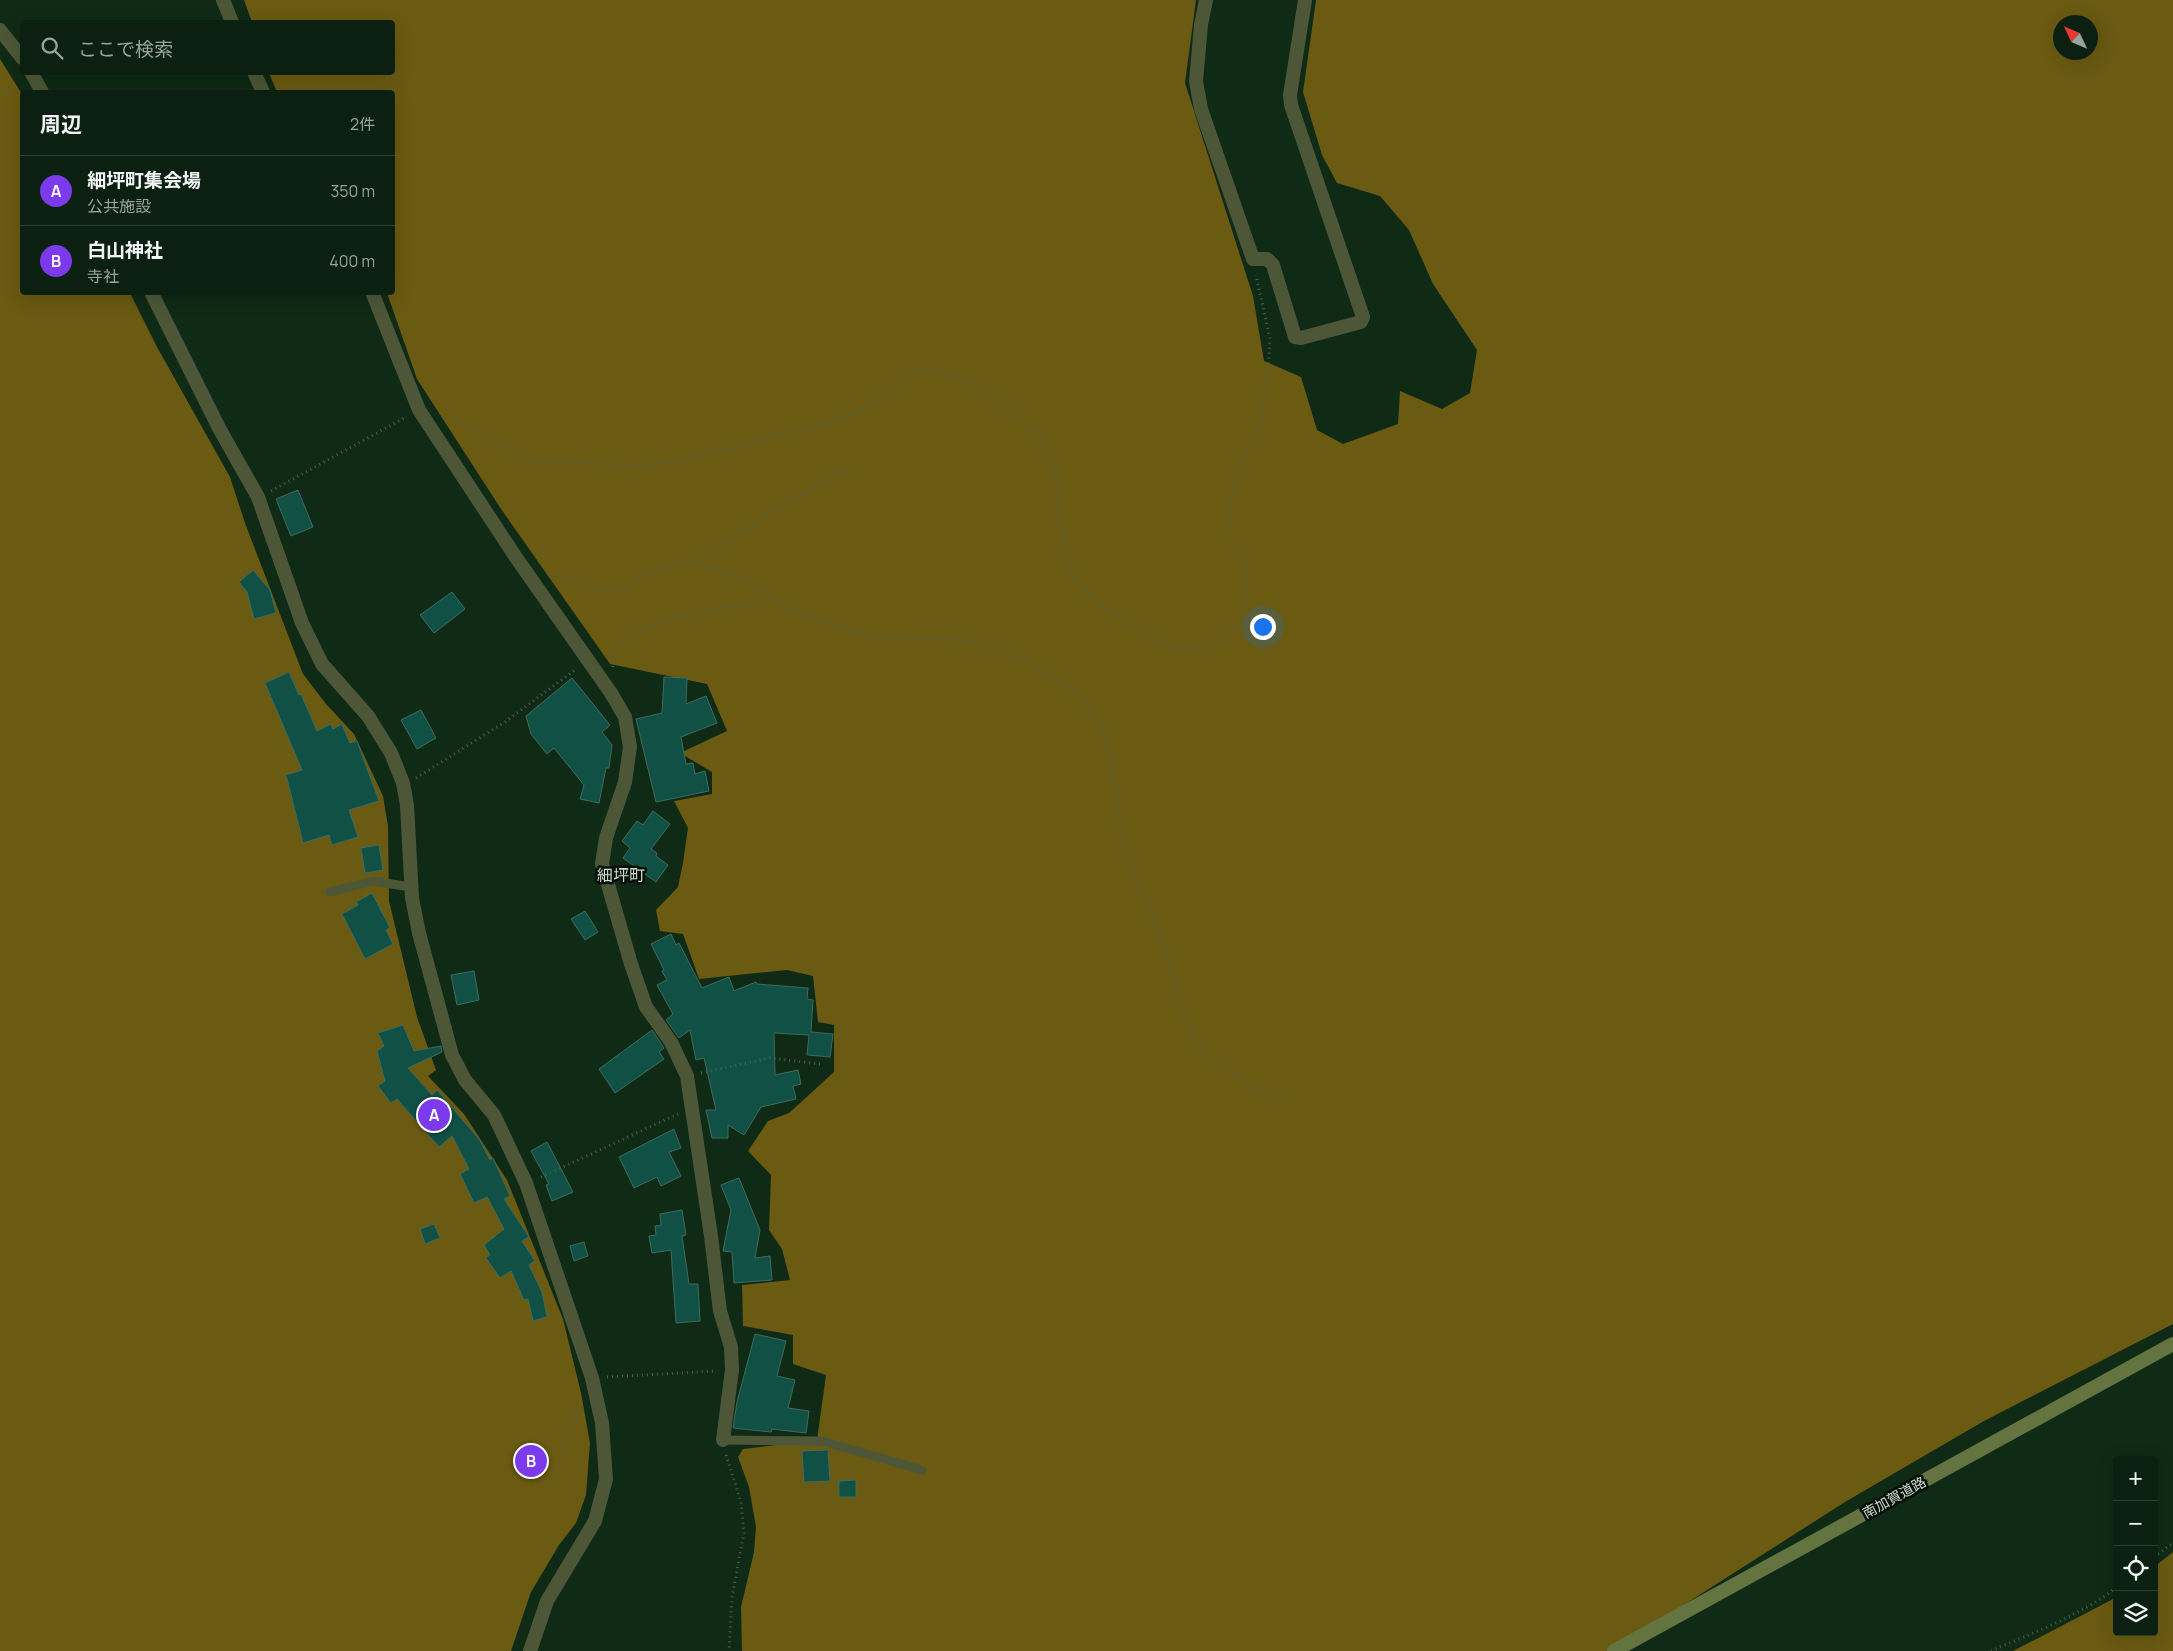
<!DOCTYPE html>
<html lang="ja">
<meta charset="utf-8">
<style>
body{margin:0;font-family:Manrope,"Noto Sans JP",sans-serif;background:#142819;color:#f1f3f6}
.controls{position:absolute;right:15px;bottom:15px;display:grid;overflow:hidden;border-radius:5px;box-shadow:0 5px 20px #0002}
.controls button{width:45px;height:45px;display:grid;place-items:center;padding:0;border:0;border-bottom:1px solid #2b3e30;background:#0b2010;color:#f1f3f6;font:25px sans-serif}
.compass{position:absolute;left:2053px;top:15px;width:45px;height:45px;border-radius:50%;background:#0b2010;box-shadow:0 5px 20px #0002;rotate:314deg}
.you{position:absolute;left:1262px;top:626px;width:18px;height:18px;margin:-12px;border:4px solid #fff;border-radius:50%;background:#1a73e8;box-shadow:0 0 0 8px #1a73e833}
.badge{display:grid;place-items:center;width:32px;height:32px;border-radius:50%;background:#7c3aed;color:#fff;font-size:16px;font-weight:700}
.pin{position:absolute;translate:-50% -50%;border:2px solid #fff;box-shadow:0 1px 5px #0006}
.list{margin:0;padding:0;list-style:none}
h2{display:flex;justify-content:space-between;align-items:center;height:65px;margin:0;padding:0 20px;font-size:21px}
h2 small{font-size:16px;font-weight:400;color:#9aa39f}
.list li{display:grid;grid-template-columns:32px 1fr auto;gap:15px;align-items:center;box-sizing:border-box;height:70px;padding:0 20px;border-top:1px solid #2b3e30}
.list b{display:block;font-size:19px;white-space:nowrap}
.list p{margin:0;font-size:16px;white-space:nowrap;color:#9aa39f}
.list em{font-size:16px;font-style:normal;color:#9aa39f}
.icon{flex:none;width:28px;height:28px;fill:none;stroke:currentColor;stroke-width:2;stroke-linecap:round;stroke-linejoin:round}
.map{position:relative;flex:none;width:2173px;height:1651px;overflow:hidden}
.search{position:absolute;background:#0b2010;box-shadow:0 5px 20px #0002;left:20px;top:20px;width:375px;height:55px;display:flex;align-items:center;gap:12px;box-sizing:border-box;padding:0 18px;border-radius:5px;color:#9aa39f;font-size:19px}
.panel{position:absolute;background:#0b2010;box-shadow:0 5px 20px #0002;left:20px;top:90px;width:375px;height:205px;border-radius:5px}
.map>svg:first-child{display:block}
.forest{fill:#6a5a12;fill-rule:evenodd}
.building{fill:#115145;stroke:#406a5f}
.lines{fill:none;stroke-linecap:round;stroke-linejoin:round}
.path{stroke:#4a614e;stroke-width:3;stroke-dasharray:1 4;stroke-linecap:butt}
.service{stroke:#4d5738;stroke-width:9}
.minor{stroke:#4d5738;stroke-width:14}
.tertiary{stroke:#4d5738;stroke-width:14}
.secondary{stroke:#647441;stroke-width:14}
.labels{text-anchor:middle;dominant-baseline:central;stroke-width:5;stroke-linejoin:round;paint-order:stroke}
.street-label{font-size:14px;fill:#ceddd0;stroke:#050f07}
.quarter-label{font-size:16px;fill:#ceddd0;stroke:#050f07}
</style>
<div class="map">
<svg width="2173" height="1651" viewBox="0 0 2173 1651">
<rect width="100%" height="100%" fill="#0f2a15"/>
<!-- forest -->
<g class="forest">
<path d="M244,0H1196L1185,83L1253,296L1264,361L1301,377L1317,430L1343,444L1398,424L1400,391L1442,409L1470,393L1477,350L1433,284L1409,230L1380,196L1337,183L1322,155L1303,92L1316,0H2173V1324L1984,1421L1845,1502L1682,1606L1625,1651H742L741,1607L754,1552L756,1527L749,1487L738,1457L743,1449L817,1440L826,1375L793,1364V1335L743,1326L742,1285L790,1280L782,1249L769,1230L771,1175L748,1151L768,1121L789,1113L834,1072V1025L818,1022L813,976L787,970L699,979L683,934L660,931L656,910L678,887L683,863L688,828L674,801L712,794V772L680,753L727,731L707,684L610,664L501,509L417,379L387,293L392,292V92H277L269,73L392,72V22H252ZM2060,22H2090V52H2060Z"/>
<polygon points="0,59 22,94 22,292 130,293 157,347 230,477 245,523 303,674 326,704 354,734 383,796 388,826 389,901 417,1017 436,1070 428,1076 464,1114 507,1180 563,1319 581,1393 590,1443 586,1495 576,1523 559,1545 531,1592 511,1651 0,1651"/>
<polygon points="2173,1552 2173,1651 2013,1651 2117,1597 2117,1632 2154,1632 2154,1567"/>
</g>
<!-- building -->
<g class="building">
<polygon points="298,490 313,527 291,536 276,499"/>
<polygon points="253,570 270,590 276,613 254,619 247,592 239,582"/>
<polygon points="452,592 465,609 434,633 420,615"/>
<polygon points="289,672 299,695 301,694 317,731 331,724 333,729 342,724 350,743 357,741 379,801 349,810 358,837 332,845 329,835 303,843 286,775 302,770 265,683"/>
<polygon points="664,677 687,678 686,704 706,696 717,723 681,737 686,764 693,763 695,774 705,771 709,791 656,802 636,719 662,713"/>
<polygon points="572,678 610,725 602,732 612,745 609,768 606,768 599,803 580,799 584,785 554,748 547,754 531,734 526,716"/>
<polygon points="421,710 436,738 417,749 401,720"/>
<polygon points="653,811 670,824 651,849 657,853 656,856 668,865 656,882 623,858 630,848 622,841 637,821 643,825"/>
<polygon points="379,845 383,870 365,873 361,848"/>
<polygon points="372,893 390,928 386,930 393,944 365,959 342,914 358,905 356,902"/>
<polygon points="585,911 598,932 585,940 571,919"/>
<polygon points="671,934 676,945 679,943 702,988 729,977 734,991 756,982 757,984 808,988 807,999 813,1000 811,1032 833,1034 830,1057 807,1055 809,1035 774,1033 775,1075 798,1070 801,1084 793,1086 796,1099 761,1107 744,1135 728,1125 728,1138 712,1138 706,1110 716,1110 704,1058 696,1060 690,1030 679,1038 666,1020 673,1014 657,985 667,980 662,971 664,970 651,944"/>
<polygon points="474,971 479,1000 457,1005 451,975"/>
<polygon points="403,1025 414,1051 441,1046 442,1052 408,1068 432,1095 437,1090 479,1139 490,1160 493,1158 510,1196 504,1199 529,1237 522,1241 535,1261 529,1265 542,1292 547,1317 533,1321 528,1299 524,1300 511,1271 500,1278 486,1258 490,1255 484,1245 504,1229 487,1197 474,1203 460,1174 469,1169 452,1136 439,1147 397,1099 391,1103 378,1086 385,1081 377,1051 384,1046 378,1033"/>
<polygon points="652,1030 664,1048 659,1052 664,1059 615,1093 599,1069"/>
<polygon points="674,1129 681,1148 669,1152 681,1176 661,1186 657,1177 634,1188 619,1157"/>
<polygon points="547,1142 573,1192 552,1201 546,1185 549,1184 531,1151"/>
<polygon points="739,1178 760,1230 755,1258 770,1256 772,1280 734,1283 732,1252 723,1251 731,1210 721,1185"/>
<polygon points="682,1210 686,1235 682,1236 689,1284 698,1284 700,1321 676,1323 671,1250 652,1253 649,1236 656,1235 655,1226 661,1225 660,1214"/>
<polygon points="434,1224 440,1238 425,1244 420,1229"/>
<polygon points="584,1242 588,1256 574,1261 570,1246"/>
<polygon points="755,1334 786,1341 777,1376 795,1380 788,1408 809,1411 806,1433 772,1429 771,1432 733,1428 737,1402"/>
<polygon points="828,1450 830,1481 804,1482 802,1451"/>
<polygon points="856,1480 856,1497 839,1497 839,1481"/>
</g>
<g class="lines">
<!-- path -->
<g class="path">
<polyline points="442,416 465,424 526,459 637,466 680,460 731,449 828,422 860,411 914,373 935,372 957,375 985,391 1018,415 1043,441 1056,470 1064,548 1072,574 1083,590 1135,629 1163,644 1182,650 1204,649 1225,640 1239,622 1244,602 1247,575 1228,526 1228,509 1241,463 1260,422 1268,371 1270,339 1256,275"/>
<polyline points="271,491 406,417"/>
<polyline points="691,564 761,518 852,465"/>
<path d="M549,577L555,575C569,579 595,593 610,591C635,588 653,560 688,564C707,566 730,573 748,582C763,589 776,603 792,610C814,619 853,633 877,636C904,640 933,637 960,640C987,643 1035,664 1057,679C1117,718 1107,755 1119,816C1128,862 1150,904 1165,949C1175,980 1179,1016 1197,1043C1209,1063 1264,1093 1287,1105"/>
<polyline points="613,667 612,652 634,634 677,617 737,605 776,600"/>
<polyline points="416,778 505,722 576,669"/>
<polyline points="701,1073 770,1058 820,1064"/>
<polyline points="541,1177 678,1114"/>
<polyline points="607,1377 716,1371"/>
<polyline points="562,1452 581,1404"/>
<polyline points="726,1455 741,1502 744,1533 732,1597 729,1651"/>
<polyline points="2154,1557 2173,1543"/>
<path d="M1991,1651C2030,1634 2084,1614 2117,1587"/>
</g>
<!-- service -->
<g class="service">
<polyline points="330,892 373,881 411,887"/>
<polyline points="723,1440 822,1441 922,1470"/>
</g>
<!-- minor -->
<g class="minor">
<polyline points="223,0 232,22"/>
<polyline points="1206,0 1201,25 1196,81 1201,109 1253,259 1267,259 1273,265 1295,337 1301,338 1361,322 1363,317 1291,105 1290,95 1305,0"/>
<polyline points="254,72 263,92"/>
<polyline points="372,292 419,410 515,556 611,693 625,717 630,747 625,782 606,838 602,864 631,964 646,1007 671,1042 687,1076 711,1236 720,1311 731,1347 732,1370 723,1440"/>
</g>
<!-- tertiary -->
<g class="tertiary">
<polyline points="0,30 22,58"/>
<polyline points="31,72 42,92"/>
<polyline points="151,292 219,428 258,497 302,623 322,664 368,716 391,753 403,783 407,805 412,898 419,933 452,1055 465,1080 494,1115 526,1183 592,1378 602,1423 606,1479 595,1521 547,1601 530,1651"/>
</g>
<!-- secondary -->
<polyline class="secondary" points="1614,1651 2173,1344"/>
</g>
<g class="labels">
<!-- street labels -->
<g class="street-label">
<text transform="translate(1894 1497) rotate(-29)">南加賀道路</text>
</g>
<!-- quarter labels -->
<g class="quarter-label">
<text x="621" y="875">細坪町</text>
</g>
</g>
</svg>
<div class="controls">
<button>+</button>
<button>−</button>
<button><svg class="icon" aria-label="locate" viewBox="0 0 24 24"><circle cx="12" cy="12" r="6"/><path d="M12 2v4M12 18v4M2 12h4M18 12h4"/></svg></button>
<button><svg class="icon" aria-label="layers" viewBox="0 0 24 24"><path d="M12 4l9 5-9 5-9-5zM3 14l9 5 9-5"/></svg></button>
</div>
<svg class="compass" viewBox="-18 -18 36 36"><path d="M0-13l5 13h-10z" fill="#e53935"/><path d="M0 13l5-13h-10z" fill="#9aa39f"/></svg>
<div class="you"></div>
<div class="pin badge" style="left:434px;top:1115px">A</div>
<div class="pin badge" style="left:531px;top:1461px">B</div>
<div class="search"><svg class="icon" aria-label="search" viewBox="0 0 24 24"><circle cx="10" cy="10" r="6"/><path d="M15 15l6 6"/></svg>ここで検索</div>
<section class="panel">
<h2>周辺<small>2件</small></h2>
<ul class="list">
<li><span class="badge">A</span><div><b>細坪町集会場</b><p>公共施設</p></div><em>350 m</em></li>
<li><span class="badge">B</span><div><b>白山神社</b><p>寺社</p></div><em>400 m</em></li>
</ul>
</section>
</div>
